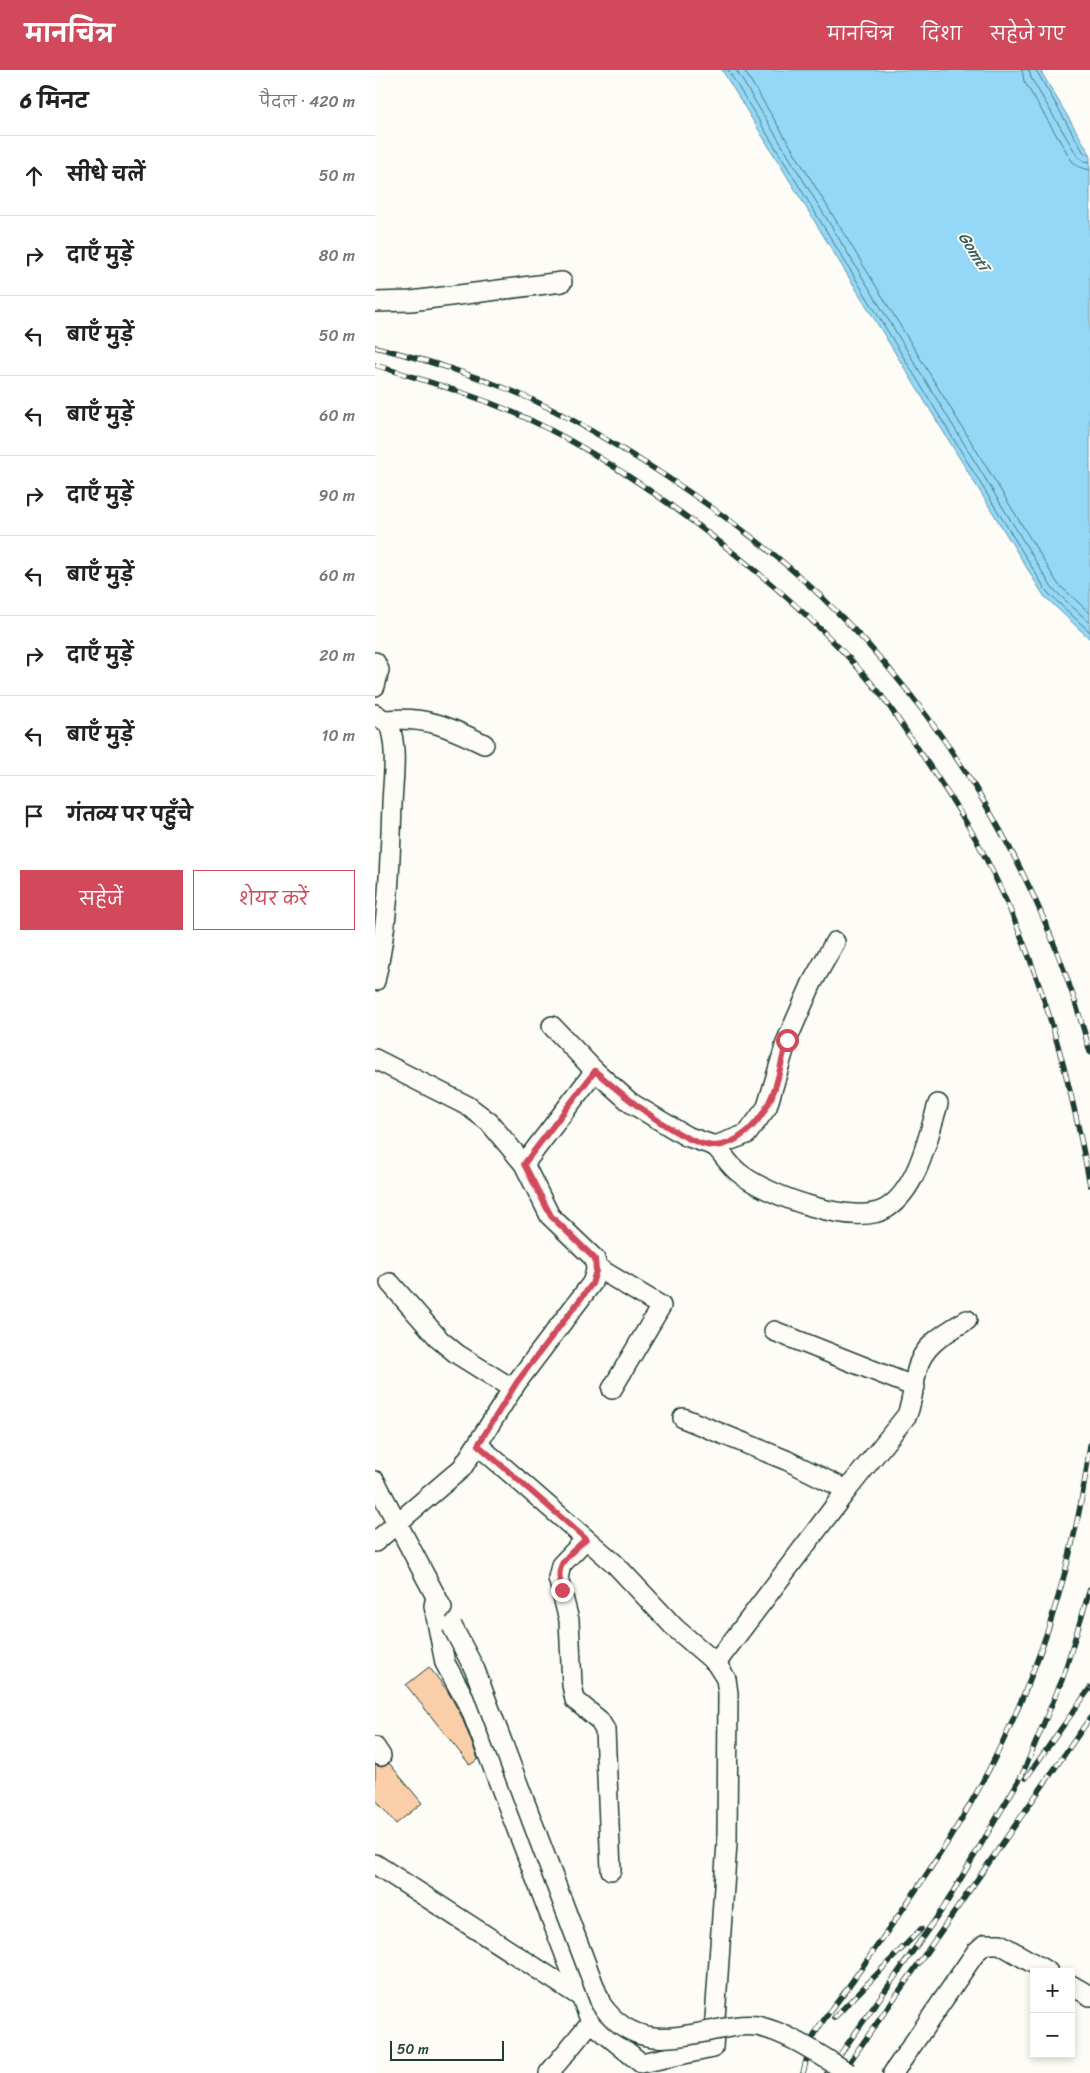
<!DOCTYPE html>
<html lang="hi">
<meta charset="utf-8">
<style>
body{margin:0;font-family:Sriracha,"Playpen Sans Deva",sans-serif;background:#f2f2f2;color:#222}
.controls{position:absolute;right:15px;bottom:15px;display:grid;overflow:hidden;border-radius:0px;box-shadow:0 2px 8px #0003}
.controls button{width:45px;height:45px;display:grid;place-items:center;padding:0;border:0;border-bottom:1px solid #e0e0e0;background:#fff;color:#222;font:25px sans-serif}
.scale{position:absolute;left:15px;bottom:12px;width:114px;box-sizing:border-box;padding-left:5px;border:2px solid #1f3d34;border-top:0;font-size:14px;line-height:18px;white-space:nowrap;color:#1f3d34;-webkit-text-stroke:4px #fdfcf7;paint-order:stroke}
.stop{position:absolute;width:15px;height:15px;margin:-11px;border:4px solid #d1495b;border-radius:50%;background:#fff}
.stop.end{background:#d1495b;border-color:#fff;box-shadow:0 1px 5px #0008}
.list{margin:0;padding:0;list-style:none}
h2{display:flex;justify-content:space-between;align-items:center;height:65px;margin:0;padding:0 20px;font-size:21px}
h2 small{font-size:16px;font-weight:400;color:#767676}
.list li{display:grid;grid-template-columns:32px 1fr auto;gap:15px;align-items:center;box-sizing:border-box;height:80px;padding:0 20px;border-top:1px solid #e0e0e0}
.list b{display:block;font-size:19px;white-space:nowrap}
.list em{font-size:16px;font-style:normal;color:#767676}
.actions{display:flex;gap:10px;padding:15px 20px}
.actions a{flex:1;padding:11px 0;border:1px solid #d1495b;border-radius:0px;text-align:center;font-size:18px;color:#d1495b}
.actions .main{background:#d1495b;color:#fff}
.icon{flex:none;width:28px;height:28px;fill:none;stroke:currentColor;stroke-width:2;stroke-linecap:round;stroke-linejoin:round}
.map{position:relative;flex:none;width:715px;height:2003px;overflow:hidden}
header{display:flex;align-items:center;gap:30px;box-sizing:border-box;height:70px;padding:0 25px;background:#d1495b;color:#fff}
header strong{font-size:24px}
nav{display:flex;gap:28px;margin-inline-start:auto;font-size:18px}
main{display:flex}
aside{flex:1;background:#fff}
.map>svg:first-child{display:block}
.water{fill:#94d7f6;stroke:#6599a8}
.lines{fill:none;stroke-linecap:round;stroke-linejoin:round}
.shore{stroke:#4e7b82;stroke-width:1}
.building{fill:#f9cea8;stroke:#1f3d34}
.minor-casing{stroke:#1f3d34;stroke-width:22}
.minor{stroke:#fdfcf7;stroke-width:19}
.rail-casing{stroke:#1f3d34;stroke-width:5.5}
.rail{stroke:#fdfcf7;stroke-width:4;stroke-dasharray:11;stroke-linecap:butt}
.minor-bridge-casing{stroke:#1f3d34;stroke-width:22;stroke-linecap:butt}
.minor-bridge{stroke:#fdfcf7;stroke-width:19}
.route{stroke:#d1495b;stroke-width:6}
.labels{text-anchor:middle;dominant-baseline:central;stroke-width:4;stroke-linejoin:round;paint-order:stroke}
.water-label{font-size:16px;font-style:italic;fill:#365c5b;stroke:#fdfcf7}
</style>
<header>
<strong>मानचित्र</strong>
<nav><a>मानचित्र</a><a>दिशा</a><a>सहेजे गए</a></nav>
</header>
<main>
<aside>
<h2>6 मिनट<small>पैदल · 420 m</small></h2>
<ul class="list">
<li><svg class="icon" aria-label="ahead" viewBox="0 0 24 24"><path d="M12 20V5M6 11l6-6 6 6"/></svg><div><b>सीधे चलें</b></div><em>50 m</em></li>
<li><svg class="icon" aria-label="right" viewBox="0 0 24 24"><path d="M7 20v-9h11M14 6l5 5-5 5"/></svg><div><b>दाएँ मुड़ें</b></div><em>80 m</em></li>
<li><svg class="icon" aria-label="left" viewBox="0 0 24 24"><path d="M17 20v-9H6M10 6l-5 5 5 5"/></svg><div><b>बाएँ मुड़ें</b></div><em>50 m</em></li>
<li><svg class="icon" aria-label="left" viewBox="0 0 24 24"><path d="M17 20v-9H6M10 6l-5 5 5 5"/></svg><div><b>बाएँ मुड़ें</b></div><em>60 m</em></li>
<li><svg class="icon" aria-label="right" viewBox="0 0 24 24"><path d="M7 20v-9h11M14 6l5 5-5 5"/></svg><div><b>दाएँ मुड़ें</b></div><em>90 m</em></li>
<li><svg class="icon" aria-label="left" viewBox="0 0 24 24"><path d="M17 20v-9H6M10 6l-5 5 5 5"/></svg><div><b>बाएँ मुड़ें</b></div><em>60 m</em></li>
<li><svg class="icon" aria-label="right" viewBox="0 0 24 24"><path d="M7 20v-9h11M14 6l5 5-5 5"/></svg><div><b>दाएँ मुड़ें</b></div><em>20 m</em></li>
<li><svg class="icon" aria-label="left" viewBox="0 0 24 24"><path d="M17 20v-9H6M10 6l-5 5 5 5"/></svg><div><b>बाएँ मुड़ें</b></div><em>10 m</em></li>
<li><svg class="icon" aria-label="arrive" viewBox="0 0 24 24"><path d="M6 21V4h12l-3 4 3 4H6"/></svg><div><b>गंतव्य पर पहुँचे</b></div></li>
</ul>
<div class="actions"><a class="main">सहेजें</a><a>शेयर करें</a></div>
</aside>
<div class="map">
<svg width="715" height="2003" viewBox="0 0 715 2003">
<rect width="100%" height="100%" fill="#fdfcf7"/>
<filter id="ink" filterUnits="userSpaceOnUse"><feTurbulence type="fractalNoise" baseFrequency=".02" numOctaves="2"/><feDisplacementMap in="SourceGraphic" scale="10" xChannelSelector="R" yChannelSelector="G"/><feConvolveMatrix kernelMatrix="1 2 1 2 8 2 1 2 1" color-interpolation-filters="sRGB"/></filter>
<g filter="url(#ink)">
<!-- water -->
<polygon class="water" points="347,0 665,0 715,84 715,569 669,526"/>
<g class="lines">
<!-- shore -->
<g class="shore">
<polyline points="353,0 672,522 715,562"/>
<polyline points="361,0 677,518 715,553"/>
<polyline points="369,0 683,514 715,543"/>
<polyline points="647,0 649,11 697,91 704,97 715,100"/>
<polyline points="654,0 656,8 703,87 709,91 715,92"/>
<polyline points="661,0 709,83 715,86"/>
</g>
</g>
<!-- building -->
<g class="building">
<polygon points="54,1597 72,1620 86,1645 103,1689 95,1695 31,1615"/>
<polygon points="14,1693 47,1733 21,1754 0,1729 0,1695 7,1697"/>
</g>
<g class="lines">
<!-- minor casing -->
<g class="minor-casing">
<g id="minor">
<polyline points="0,232 36,231 187,212"/>
<polyline points="0,592 4,600 0,616"/>
<path d="M0,644L14,654C23,679 18,708 17,734C15,795 14,851 0,911"/>
<path d="M11,650C51,646 74,657 109,674"/>
<polyline points="177,956 220,1001 256,1033 311,1066 340,1076 372,1064 392,1037 412,970 437,913 460,872"/>
<polyline points="0,989 93,1036 114,1052 149,1094 175,1146 220,1189 221,1201 217,1213 142,1312 87,1398 0,1472"/>
<path d="M340,1076C348,1084 354,1095 363,1102C390,1125 481,1158 512,1138C543,1118 553,1067 563,1034"/>
<polyline points="149,1094 220,1001"/>
<polyline points="222,1195 223,1198 286,1236 237,1319"/>
<polyline points="15,1213 65,1270 82,1284 138,1319"/>
<polyline points="399,1261 540,1317"/>
<polyline points="308,1348 411,1390 472,1420"/>
<polyline points="0,1411 67,1538"/>
<polyline points="211,1469 186,1495 183,1508 194,1550 197,1615 200,1630 224,1650 230,1660 236,1800"/>
<polyline points="61,1526 59,1536 70,1593 96,1640 216,1952 266,1993 338,1978 352,1773 353,1623 351,1609 341,1593 300,1558 240,1494 103,1375"/>
<path d="M341,1593L472,1420L532,1345C538,1330 538,1316 542,1300C547,1275 572,1262 592,1250"/>
<polyline points="0,1677 6,1686"/>
<polyline points="0,1794 206,1927"/>
<polyline points="696,1915 715,1926"/>
<polyline points="174,2003 216,1952"/>
<polyline points="518,2003 601,1882 610,1874 625,1874 673,1902"/>
</g>
</g>
<!-- minor -->
<use href="#minor" class="minor"/>
<!-- rail casing -->
<g class="rail-casing">
<g id="rail">
<path d="M0,277C53,290 126,313 174,338C209,355 242,376 275,396C326,429 378,465 424,506C564,631 666,801 715,982"/>
<path d="M0,295C51,311 104,326 153,349C215,378 274,418 329,460C391,507 453,560 503,621C518,640 531,662 546,683C566,713 587,743 604,775C661,883 693,996 715,1115"/>
<polyline points="651,1708 715,1618"/>
<polyline points="459,1948 546,1859"/>
<path d="M428,2003C431,1992 433,1981 437,1970C444,1953 460,1936 471,1920C499,1880 528,1840 555,1799C641,1671 695,1528 715,1375"/>
<polyline points="452,2003 569,1837 647,1705 687,1610 715,1519"/>
<polyline points="467,2003 715,1648"/>
</g>
</g>
<!-- rail -->
<use href="#rail" class="rail"/>
<!-- minor-bridge casing -->
<g class="minor-bridge-casing">
<path id="minor-bridge" d="M77,1556L100,1600L226,1934C257,1978 294,1969 340,1960C353,1957 368,1954 382,1956C415,1963 446,1986 474,2003"/>
</g>
<!-- minor-bridge -->
<use href="#minor-bridge" class="minor-bridge"/>
</g>
</g>
<g class="lines" filter="url(#ink)">
<!-- route -->
<path class="route" d="M187,1520C178,1493 193,1486 211,1469L103,1375L142,1312L217,1214L221,1201L220,1189L176,1146L149,1094L220,1001C244,1022 307,1075 339,1076C361,1076 383,1054 392,1036C403,1017 406,992 412,970"/>
</g>
<g class="labels">
<!-- water labels -->
<g class="water-label">
<text transform="translate(599 181) rotate(57)">Gomtī</text>
</g>
</g>
</svg>
<div class="controls">
<button>+</button>
<button>−</button>
</div>
<div class="scale">50 m</div>
<div class="stop" style="left:412px;top:970px"></div>
<div class="stop end" style="left:187px;top:1520px"></div>
</div>
</main>
